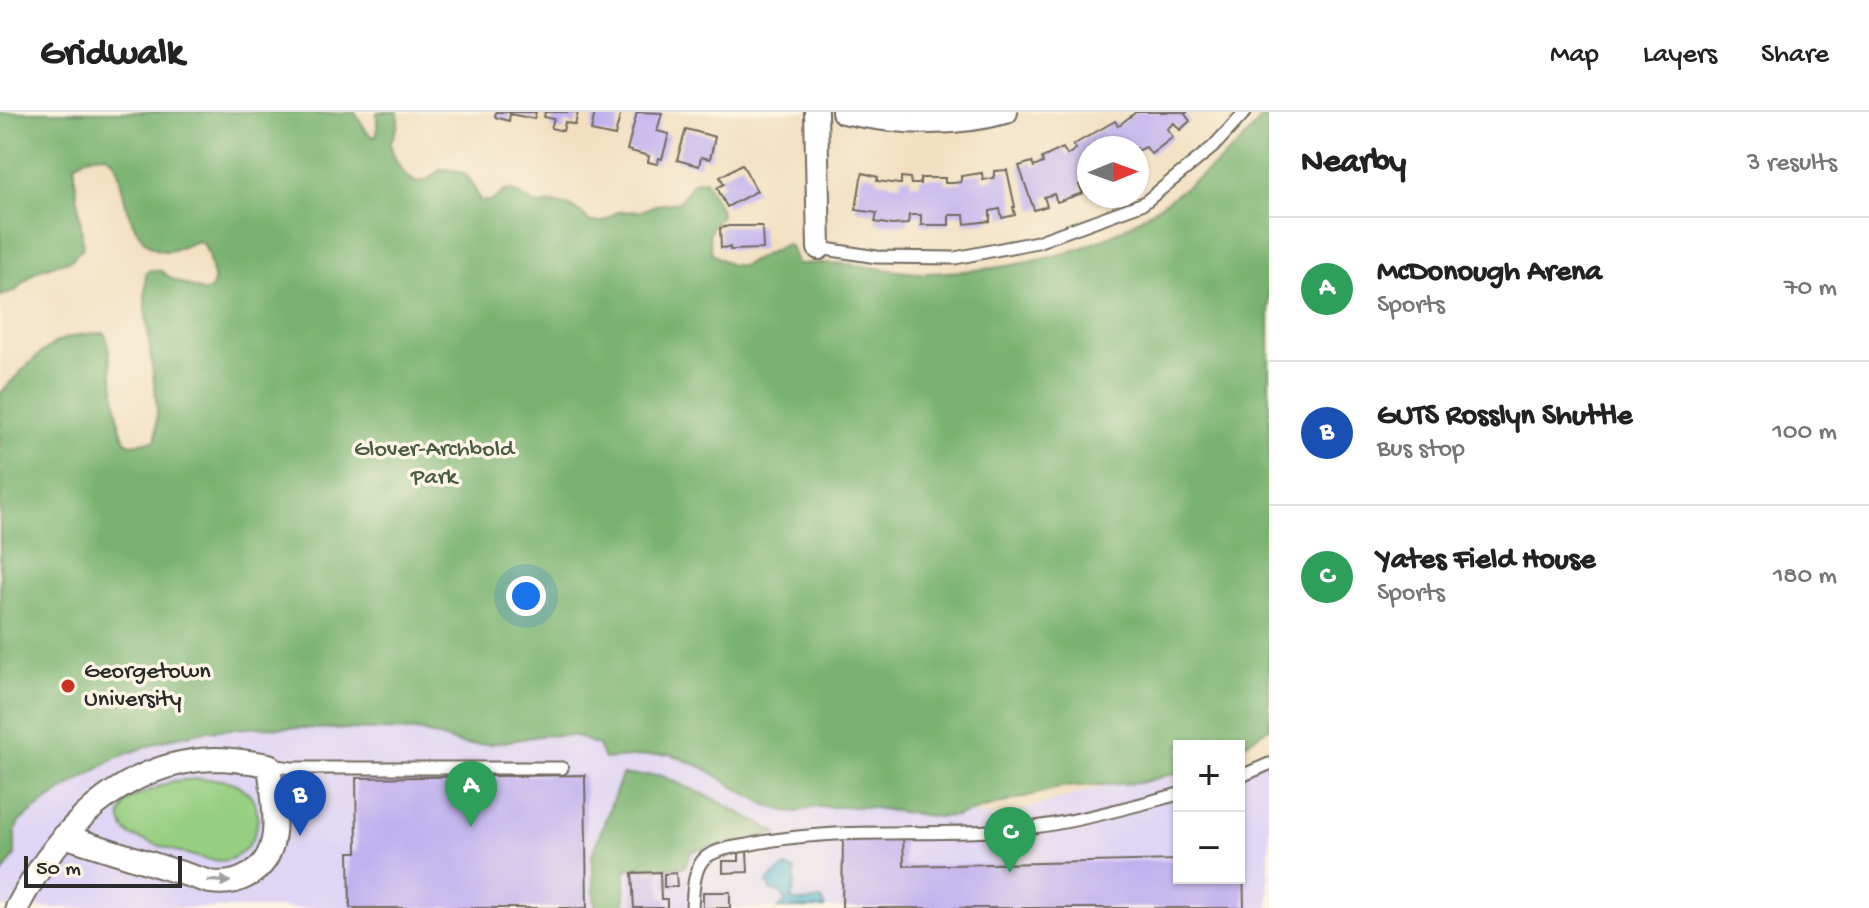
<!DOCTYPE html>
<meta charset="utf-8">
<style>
body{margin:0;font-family:"Gochi Hand",sans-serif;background:#f2f2f2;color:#222}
.controls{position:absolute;right:24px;bottom:24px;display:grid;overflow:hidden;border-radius:0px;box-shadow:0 2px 6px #0004}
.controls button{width:72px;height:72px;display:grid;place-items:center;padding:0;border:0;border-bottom:2px solid #e0e0e0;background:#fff;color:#222;font:40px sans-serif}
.compass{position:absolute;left:1077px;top:24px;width:72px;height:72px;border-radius:50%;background:#fff;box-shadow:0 2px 6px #0004;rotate:89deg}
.scale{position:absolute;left:24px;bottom:20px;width:158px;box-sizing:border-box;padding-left:8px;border:4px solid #2b2b2b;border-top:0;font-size:22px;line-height:28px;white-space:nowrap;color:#2b2b2b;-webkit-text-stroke:6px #fcf5e5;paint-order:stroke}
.you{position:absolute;left:526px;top:484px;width:28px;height:28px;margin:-20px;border:6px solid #fff;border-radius:50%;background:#1a73e8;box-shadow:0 0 0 12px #1a73e833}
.badge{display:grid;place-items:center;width:52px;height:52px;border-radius:50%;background:#db2777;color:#fff;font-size:26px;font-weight:700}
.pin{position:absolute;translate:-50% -66px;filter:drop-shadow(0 2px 4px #0008)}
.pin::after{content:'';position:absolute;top:42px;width:28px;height:24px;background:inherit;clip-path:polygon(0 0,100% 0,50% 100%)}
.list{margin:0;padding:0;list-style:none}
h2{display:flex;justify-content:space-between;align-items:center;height:104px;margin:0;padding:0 32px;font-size:34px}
h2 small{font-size:26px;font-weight:400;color:#767676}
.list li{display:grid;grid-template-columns:52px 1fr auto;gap:24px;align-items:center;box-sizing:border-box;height:144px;padding:0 32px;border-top:2px solid #e0e0e0}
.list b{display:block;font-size:30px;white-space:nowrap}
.list p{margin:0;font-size:26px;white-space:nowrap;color:#767676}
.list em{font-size:26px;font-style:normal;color:#767676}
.map{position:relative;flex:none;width:1269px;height:796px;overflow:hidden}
header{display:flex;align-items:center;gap:48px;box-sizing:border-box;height:112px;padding:0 40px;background:#fff;border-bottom:2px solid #e0e0e0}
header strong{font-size:38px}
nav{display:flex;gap:44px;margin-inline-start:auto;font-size:28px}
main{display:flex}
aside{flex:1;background:#fff}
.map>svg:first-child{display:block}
.built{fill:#dfd5f5}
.green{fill:#97cf82;stroke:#617d56;stroke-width:2}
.forest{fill:#79b270;stroke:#526e4e;stroke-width:2}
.water{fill:#58b7d6;stroke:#427180;stroke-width:2}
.building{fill:#bfb1ef}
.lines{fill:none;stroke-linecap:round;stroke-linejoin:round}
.service-casing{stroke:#716a5f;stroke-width:15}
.minor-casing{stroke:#716a5f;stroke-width:26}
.service{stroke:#fff;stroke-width:11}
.minor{stroke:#fff;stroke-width:22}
.oneway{fill:#a0a0a0}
.poi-dot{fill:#c8321e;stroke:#fcf5e5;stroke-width:3}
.labels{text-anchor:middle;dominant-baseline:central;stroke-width:7;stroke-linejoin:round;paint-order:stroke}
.park-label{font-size:24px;fill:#4b5c45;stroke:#fcf5e5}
.poi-label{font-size:24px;fill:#2b2b2b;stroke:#fcf5e5;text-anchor:start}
</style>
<header>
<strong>Gridwalk</strong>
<nav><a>Map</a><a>Layers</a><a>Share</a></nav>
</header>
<main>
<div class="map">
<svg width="1269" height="796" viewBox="0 0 1269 796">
<rect width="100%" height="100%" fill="#fcf5e5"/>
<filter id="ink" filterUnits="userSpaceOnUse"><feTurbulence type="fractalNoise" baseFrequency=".0125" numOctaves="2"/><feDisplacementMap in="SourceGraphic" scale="16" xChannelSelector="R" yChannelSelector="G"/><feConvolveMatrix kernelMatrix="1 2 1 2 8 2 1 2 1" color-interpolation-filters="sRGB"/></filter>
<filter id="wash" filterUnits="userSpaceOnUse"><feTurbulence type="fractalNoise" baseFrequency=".006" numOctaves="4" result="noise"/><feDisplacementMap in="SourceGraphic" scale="32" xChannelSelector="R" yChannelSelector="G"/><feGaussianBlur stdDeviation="1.8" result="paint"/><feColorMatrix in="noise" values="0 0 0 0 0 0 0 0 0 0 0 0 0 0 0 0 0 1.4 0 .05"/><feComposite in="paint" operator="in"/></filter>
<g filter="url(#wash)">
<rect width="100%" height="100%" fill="#f2dfc0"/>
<!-- built -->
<polygon class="built" points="0,525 634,628 996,706 1112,672 1179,663 1179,766 1239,766 1239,655 1262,652 1269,648 1269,796 0,796"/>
<!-- green -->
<path class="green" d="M198,667C215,667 232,666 245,678C269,698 256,740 227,748C209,753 151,730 131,724L124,717L120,705L125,691L131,686L173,669Z"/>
<!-- forest -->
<g class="forest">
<path d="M0,0H314L320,2L355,0L367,20L373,25L377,23V0H398V13L390,32C394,46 405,74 424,69C430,67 436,61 441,57C469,58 470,66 480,89H492L505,79L511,78L537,93L556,91L569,94L582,101L590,110H603L617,100L642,99L655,93L679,90L693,70L705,68L720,96L721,103L711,117L709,125L712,142L731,153L742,154L786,132L790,134L797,152C813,152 829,150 846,152C872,154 898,161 925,161C977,160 1031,153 1081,136C1121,122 1158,96 1191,71C1220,50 1246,29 1266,0H1269V616L1239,636V634H1179V660L1140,671L1061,675L956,704L938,705L865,695H813L794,701L769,694L739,678L704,656L670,642L604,647L598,633L575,624L545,623L491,632L465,633L418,619L259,615L206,619L168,627L118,645L55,683L19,710L15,721V743L0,765V282C12,268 42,237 59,229C72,223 89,221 104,221L107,227L119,311L125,329L131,332L153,329L156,327L157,295L145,196L146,161L150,158L161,159L172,167L204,180L211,177L214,170L208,142L204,133L198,129C189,132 178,138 168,139C139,140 128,102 123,80C120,70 120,58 114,50C106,36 85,45 75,52V67L83,131L82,137L71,148L43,156L33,162L15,179L0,184Z"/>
<polygon points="622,663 660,663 714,687 777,721 692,739 684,755 625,757 625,796 595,796 592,743"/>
</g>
<!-- water -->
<polygon class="water" points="786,755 795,758 795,772 791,788 804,790 822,787 825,796 778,796 786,790 781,780 771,779 767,770 779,759"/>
<g id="blocks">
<!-- building -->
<g class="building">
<polygon points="496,0 536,0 534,7 510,2 509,9 495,5"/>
<polygon points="545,0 578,0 575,13 565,10 563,19 551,16 554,7 544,5"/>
<polygon points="595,0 621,0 615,24 591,19"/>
<polygon points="637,0 662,1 657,19 669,22 662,47 659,46 657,52 648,50 649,44 627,38"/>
<polygon points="1136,0 1187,0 1185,2 1190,9 1180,18 1174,11 1167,17 1173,25 1151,42 1146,35 1137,39 1137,36 1089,36 1089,67 1079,73 1083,81 1057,90 1054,82 1044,85 1047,94 1034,98 1019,54 1032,50 1034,55 1043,51 1042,46 1063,36 1067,43 1076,37 1073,33 1115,9 1118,14"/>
<polygon points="686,17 715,25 710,47 701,45 699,54 677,48"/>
<polygon points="742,52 757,79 727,95 717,76 724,72 720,65"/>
<polygon points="1007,58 1015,95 1013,95 1015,103 1002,106 1000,97 990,99 990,109 965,112 964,103 949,103 949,113 921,113 921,103 909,103 908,112 892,113 875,110 877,101 856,98 861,66 863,61 878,65 877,69 899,72 901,72 901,65 910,66 911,72 920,72 920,66 945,66 945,71 953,71 961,70 961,64 982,61 983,68 994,66 994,59"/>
<polygon points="729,114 762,114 763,137 730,138 730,135 721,136 720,116"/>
<polygon points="585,663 587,796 350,796 349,740 357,740 356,666"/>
<polygon points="903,724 904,754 1179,748 1179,766 1239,766 1239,747 1243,747 1244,796 842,796 843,725"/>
<polygon points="747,739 748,760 723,761 723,749 739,749 739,740"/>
<polygon points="660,760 661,787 667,787 667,796 634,796 632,761"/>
<polygon points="676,761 677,775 664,775 664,762"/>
<rect x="703" y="780" width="27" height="16"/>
</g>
</g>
</g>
<g filter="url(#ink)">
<use href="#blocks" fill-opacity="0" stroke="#716a5f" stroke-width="2"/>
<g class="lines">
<!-- service casing -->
<g class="service-casing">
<g id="service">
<polyline points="819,136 877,145 955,146 1037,130 1144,91 1213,35 1245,0"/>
<polyline points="269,653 291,656 562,656"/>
<polyline points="1239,665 1269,652"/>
<path d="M692,796C693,781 693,755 706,745C718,737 733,735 747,733C837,713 928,726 1019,717C1073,711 1126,696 1179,682"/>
</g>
</g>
<!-- minor casing -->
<g class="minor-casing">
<g id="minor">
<polyline points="816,0 819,136"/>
<path d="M843,0C898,12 952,15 1006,0"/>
<path d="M17,796C57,718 121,650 214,647C233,647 251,650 269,653C273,690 287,744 247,764C235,771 223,772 210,770L64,724"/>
</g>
</g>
<!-- service -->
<use href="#service" class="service"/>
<!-- minor -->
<use href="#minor" class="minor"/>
</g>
<!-- one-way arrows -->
<defs><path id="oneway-solid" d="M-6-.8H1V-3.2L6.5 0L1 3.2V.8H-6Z" transform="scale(2)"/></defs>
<use class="oneway" href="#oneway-solid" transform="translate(219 769) rotate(3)"/>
</g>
<!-- markers -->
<circle class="poi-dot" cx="68" cy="574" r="8"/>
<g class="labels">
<!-- park labels -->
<g class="park-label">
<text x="434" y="338">Glover-Archbold<tspan x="434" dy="28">Park</tspan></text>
</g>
<!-- poi labels -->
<g class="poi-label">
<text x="84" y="560">Georgetown<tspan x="84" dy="28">University</tspan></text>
</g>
</g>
</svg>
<div class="controls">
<button>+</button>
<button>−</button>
</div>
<svg class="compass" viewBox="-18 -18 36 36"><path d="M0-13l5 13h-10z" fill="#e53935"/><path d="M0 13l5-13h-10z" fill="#767676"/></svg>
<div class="scale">50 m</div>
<div class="you"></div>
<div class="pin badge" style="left:471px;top:715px;background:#2e9e5b">A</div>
<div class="pin badge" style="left:300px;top:724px;background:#1a4fb4">B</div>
<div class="pin badge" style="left:1010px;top:761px;background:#2e9e5b">C</div>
</div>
<aside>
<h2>Nearby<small>3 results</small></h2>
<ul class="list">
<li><span class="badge" style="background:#2e9e5b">A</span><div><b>McDonough Arena</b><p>Sports</p></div><em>70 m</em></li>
<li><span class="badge" style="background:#1a4fb4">B</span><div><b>GUTS Rosslyn Shuttle</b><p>Bus stop</p></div><em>100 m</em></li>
<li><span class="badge" style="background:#2e9e5b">C</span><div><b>Yates Field House</b><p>Sports</p></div><em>180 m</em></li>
</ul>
</aside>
</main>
